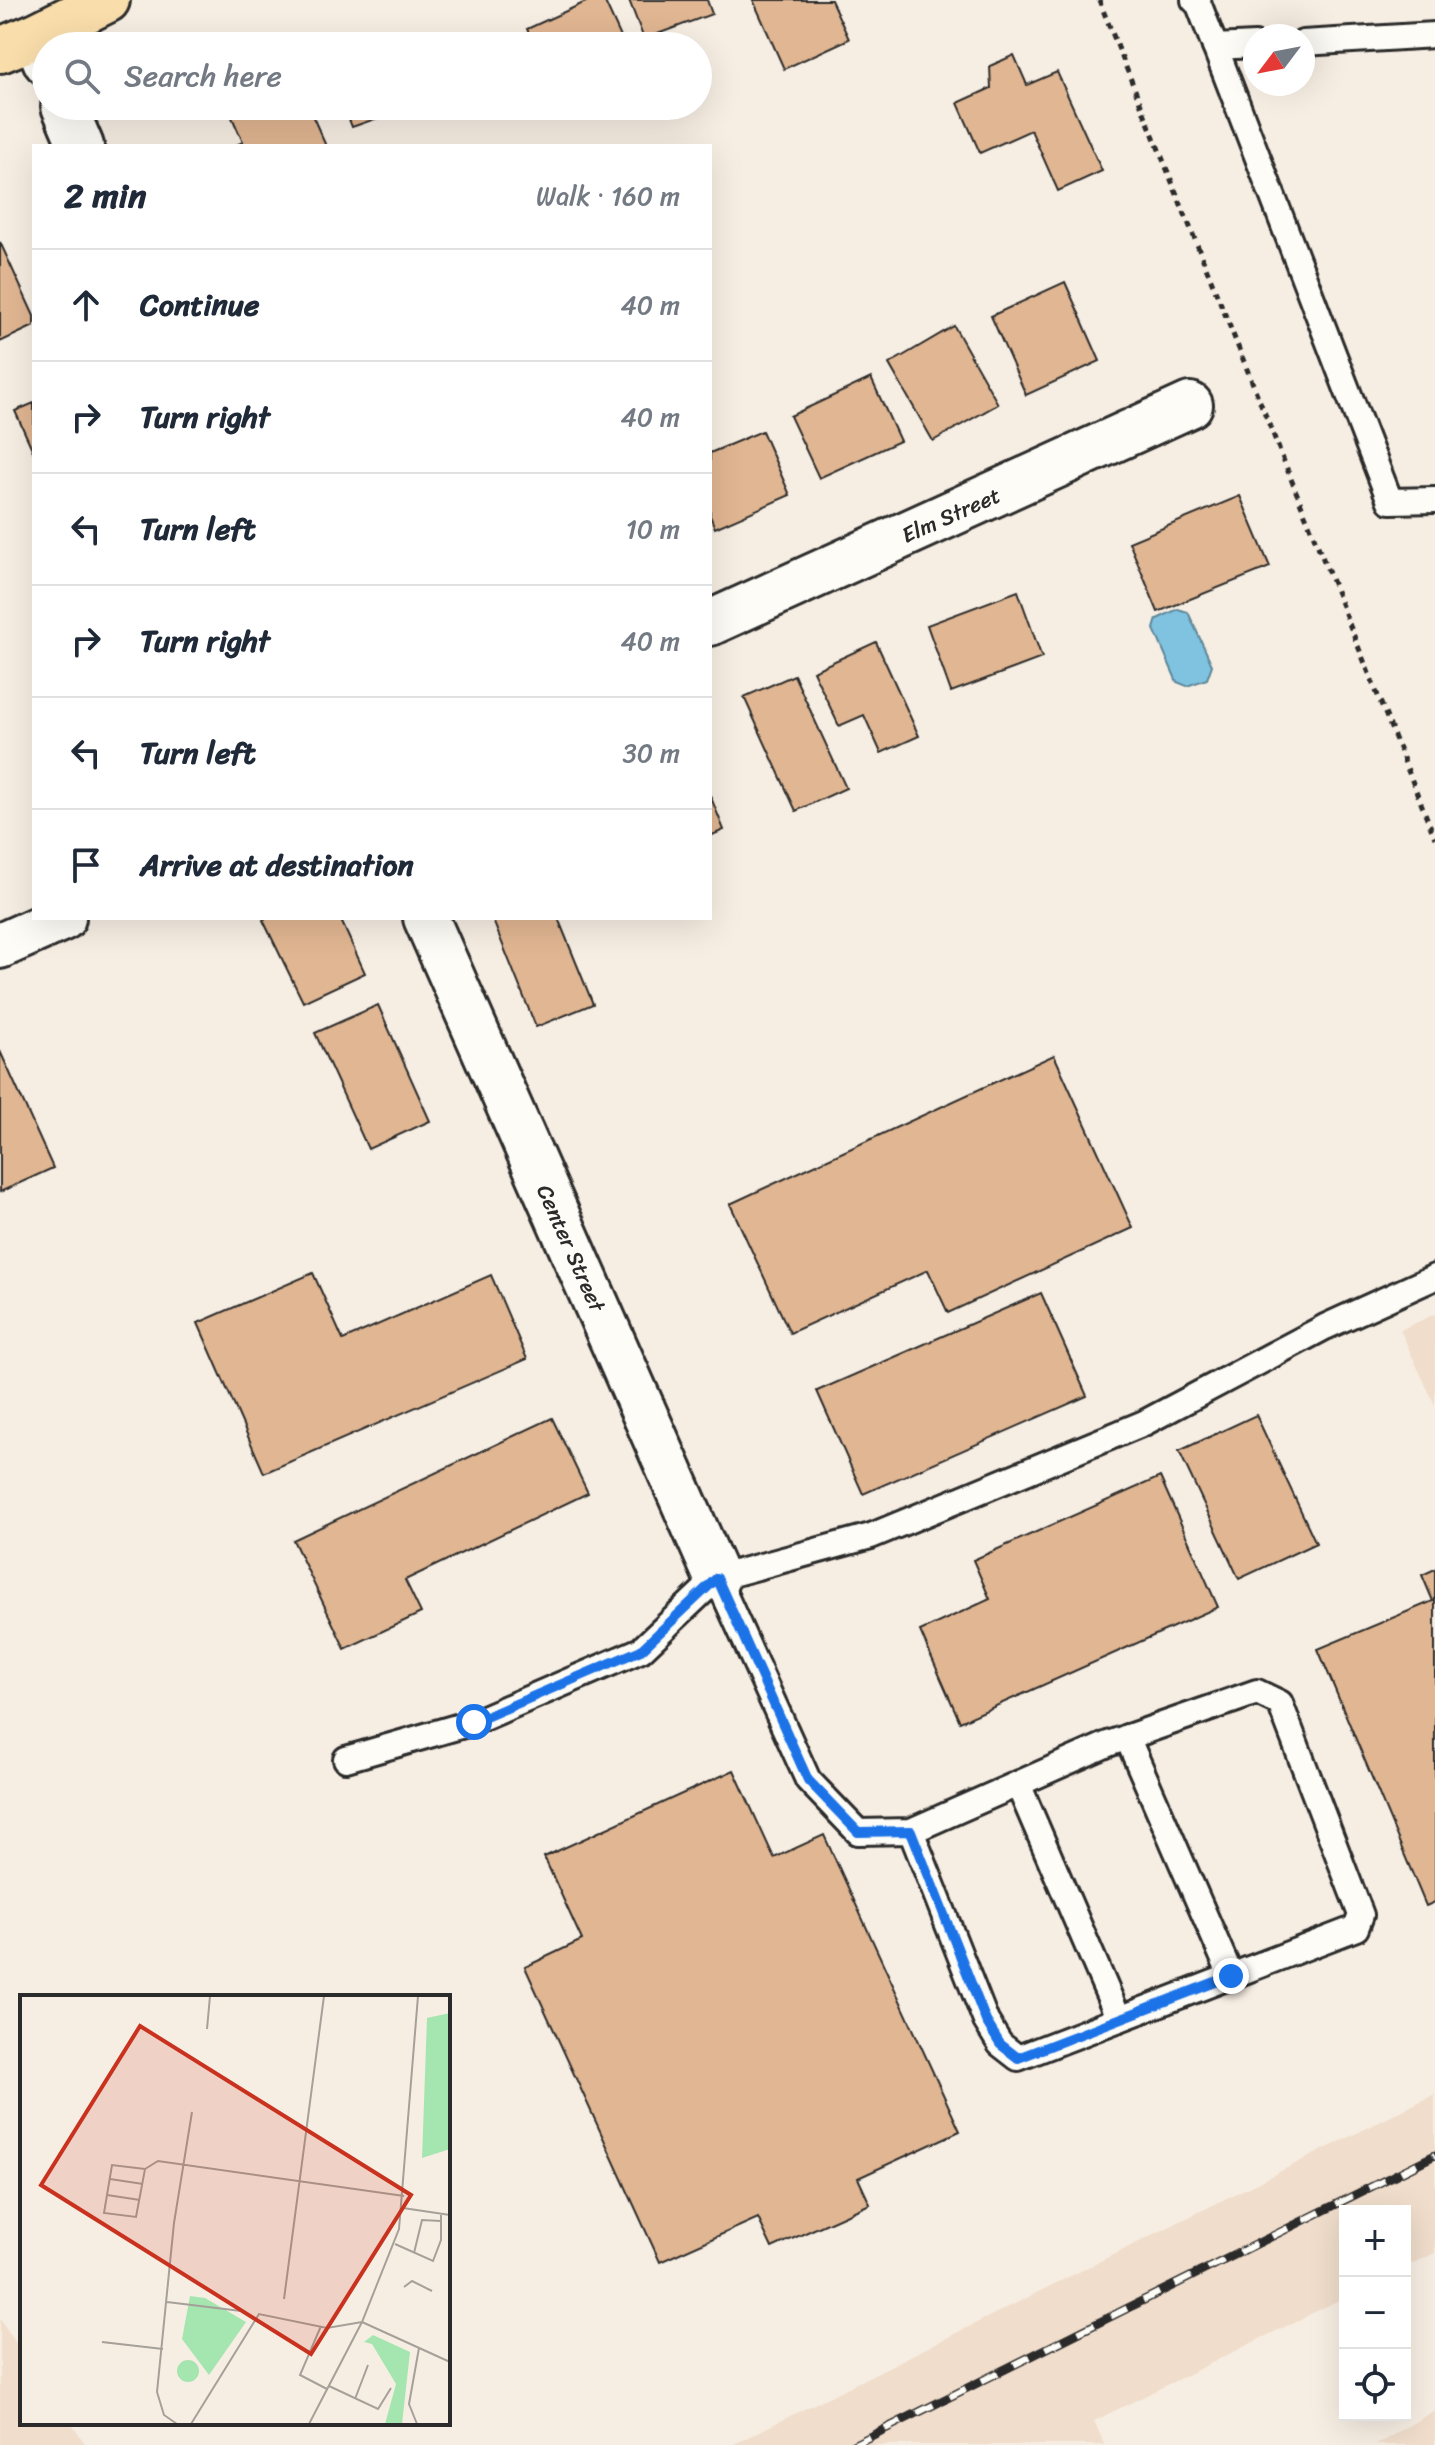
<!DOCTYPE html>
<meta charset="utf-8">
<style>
body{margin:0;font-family:Sriracha,sans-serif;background:#f6f6f7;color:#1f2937}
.controls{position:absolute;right:24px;bottom:24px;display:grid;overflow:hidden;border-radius:0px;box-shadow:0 8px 32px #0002}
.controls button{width:72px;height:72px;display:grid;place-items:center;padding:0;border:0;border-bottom:2px solid #e0e1e3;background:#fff;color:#1f2937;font:40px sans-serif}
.compass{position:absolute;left:1243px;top:24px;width:72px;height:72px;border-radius:50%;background:#fff;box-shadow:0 8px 32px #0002;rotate:238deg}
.stop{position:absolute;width:24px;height:24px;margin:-18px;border:6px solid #1a73e8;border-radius:50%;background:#fff}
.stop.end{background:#1a73e8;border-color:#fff;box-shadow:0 2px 8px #0008}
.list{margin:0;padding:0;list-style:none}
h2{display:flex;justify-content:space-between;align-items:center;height:104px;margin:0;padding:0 32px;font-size:34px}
h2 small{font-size:26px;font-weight:400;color:#747a83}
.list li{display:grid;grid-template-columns:52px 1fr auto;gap:24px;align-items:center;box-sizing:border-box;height:112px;padding:0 32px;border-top:2px solid #e0e1e3}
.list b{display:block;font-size:30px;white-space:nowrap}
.list em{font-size:26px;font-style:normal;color:#747a83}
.icon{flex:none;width:44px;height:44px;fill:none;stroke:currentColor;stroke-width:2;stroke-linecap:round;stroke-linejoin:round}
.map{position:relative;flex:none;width:1435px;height:2445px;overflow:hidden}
.search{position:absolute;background:#fff;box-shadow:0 8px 32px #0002;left:32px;top:32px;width:680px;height:88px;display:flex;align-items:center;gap:20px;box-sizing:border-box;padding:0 28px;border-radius:44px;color:#747a83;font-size:30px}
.panel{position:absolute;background:#fff;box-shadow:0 8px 32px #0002;left:32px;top:144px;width:680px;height:776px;border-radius:0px}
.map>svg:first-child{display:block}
.built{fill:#f0ddcb}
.water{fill:#7fc3e0;stroke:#5d8698;stroke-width:2}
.building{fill:#e1b692;stroke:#2b2b2b;stroke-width:2}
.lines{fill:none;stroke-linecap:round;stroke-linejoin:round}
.service-casing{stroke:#2b2b2b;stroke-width:30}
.minor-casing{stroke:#2b2b2b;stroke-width:50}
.primary-casing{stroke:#2b2b2b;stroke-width:50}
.path{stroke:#2b2b2b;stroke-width:5;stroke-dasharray:6 6;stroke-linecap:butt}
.service{stroke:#fdfcf7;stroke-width:24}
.minor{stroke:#fdfcf7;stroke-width:44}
.primary{stroke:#f9deab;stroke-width:44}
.rail-casing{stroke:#2b2b2b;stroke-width:9}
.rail{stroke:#fdfcf7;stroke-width:6;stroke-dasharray:18;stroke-linecap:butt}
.route{stroke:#1a73e8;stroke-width:10}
.labels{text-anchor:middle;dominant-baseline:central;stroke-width:7;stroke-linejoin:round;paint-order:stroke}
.street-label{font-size:22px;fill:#2b2b2b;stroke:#fdfcf7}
.inset-road{fill:none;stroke:#a5a099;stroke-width:2}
.view{fill:#c8321e;fill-opacity:0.15;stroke:#c8321e;stroke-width:4}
.inset-edge{fill:none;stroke:#2b2b2b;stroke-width:4}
</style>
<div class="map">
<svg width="1435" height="2445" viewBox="0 0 1435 2445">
<rect width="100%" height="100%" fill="#f7eee3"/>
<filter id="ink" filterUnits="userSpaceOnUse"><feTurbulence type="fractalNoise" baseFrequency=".0125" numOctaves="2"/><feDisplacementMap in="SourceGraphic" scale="16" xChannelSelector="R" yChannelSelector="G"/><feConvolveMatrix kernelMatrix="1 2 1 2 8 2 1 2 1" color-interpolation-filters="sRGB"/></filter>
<g filter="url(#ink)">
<!-- built -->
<g class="built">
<polygon points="1435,1314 1435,1405 1400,1330"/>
<polygon points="1435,2094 1435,2253 1405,2267 1405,2211 1345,2211 1345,2297 1094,2421 1105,2445 732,2445"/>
<polygon points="0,2319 22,2352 22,2423 71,2423 86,2445 0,2445"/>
<polygon points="1435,2410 1435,2445 1376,2445"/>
</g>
<!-- water -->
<polygon class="water" points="1178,609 1188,612 1212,665 1207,679 1187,686 1177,682 1154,629 1157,619"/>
<!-- building -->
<g class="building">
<polygon points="590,0 604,0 625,46 535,46 527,29"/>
<polygon points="629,0 707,0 712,14 644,39"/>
<polygon points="753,0 831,0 849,39 784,69"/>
<polygon points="380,38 383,46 355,46"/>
<polygon points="1014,55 1027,85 1057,72 1102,171 1058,191 1031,130 980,153 958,103 991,88 990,66"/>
<polygon points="227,106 308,106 326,146 234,146 243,142"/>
<polygon points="344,106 403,106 404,109 352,127"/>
<polygon points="562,106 588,106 567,116"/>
<polygon points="0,242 34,316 34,326 0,342"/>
<polygon points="1065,282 1100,361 1026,395 991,316"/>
<polygon points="954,326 998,404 933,441 889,364"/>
<polygon points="871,378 900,441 819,478 790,416"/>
<polygon points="34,403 34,453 15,411"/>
<polygon points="762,431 790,495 715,528 710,516 710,453"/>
<polygon points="1240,496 1270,567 1158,612 1129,542"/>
<polygon points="1018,591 1042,658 951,692 927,625"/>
<polygon points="876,642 919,736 881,753 864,715 839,726 813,671"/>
<polygon points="794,675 846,788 796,811 744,697"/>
<polygon points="710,795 724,830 710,836"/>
<polygon points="266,918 340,918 365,973 303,1002 263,920"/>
<polygon points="492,918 558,918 593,1004 536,1027"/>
<polygon points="378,1005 430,1121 368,1149 315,1033"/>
<polygon points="0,1051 53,1168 0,1192"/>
<polygon points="1054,1055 1133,1228 948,1313 928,1270 790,1333 730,1204"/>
<polygon points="313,1273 343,1340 491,1275 527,1359 264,1473 198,1323"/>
<polygon points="1041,1293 1087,1396 863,1494 817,1391"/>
<polygon points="1256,1415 1316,1543 1239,1579 1179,1451"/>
<polygon points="552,1418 588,1493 405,1580 421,1613 345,1649 293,1540"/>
<polygon points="1160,1477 1218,1607 960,1722 920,1631 990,1599 973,1560"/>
<polygon points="1435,1569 1435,1902 1426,1906 1318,1649 1433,1601 1422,1575"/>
<polygon points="734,1770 774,1858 824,1835 960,2131 858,2178 870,2204 772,2248 758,2218 660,2262 525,1967 582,1940 544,1857"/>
</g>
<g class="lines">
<!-- service casing -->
<g class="service-casing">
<g id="service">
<polyline points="1194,0 1199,5 1390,501 1435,500"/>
<polyline points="1303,43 1435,35"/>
<polyline points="1215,47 1255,45"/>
<polyline points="717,1578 808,1780 858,1832 911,1831 1108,1744 1257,1692 1280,1703 1361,1915 1356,1928 1018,2058 1000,2044 986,2021 911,1831"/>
<polyline points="1127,1737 1231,1976"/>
<polyline points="346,1759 474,1722 641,1650 717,1578 871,1536 1144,1423 1325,1327 1435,1277"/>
<polyline points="1018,1784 1119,2019"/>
</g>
</g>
<!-- minor casing -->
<g class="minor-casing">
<g id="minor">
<polyline points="35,36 46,62"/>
<polyline points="64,106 81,146"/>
<polyline points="710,623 1190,405"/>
<polyline points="426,918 717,1578"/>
<polyline points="0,946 63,918"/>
</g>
</g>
<!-- primary casing -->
<g class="primary-casing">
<polyline id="primary" points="0,50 35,36 107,0"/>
</g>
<!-- path -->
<polyline class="path" points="1099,0 1435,838"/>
<!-- service -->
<use href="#service" class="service"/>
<!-- minor -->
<use href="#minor" class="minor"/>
<!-- primary -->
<use href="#primary" class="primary"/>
<!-- rail casing -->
<g class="rail-casing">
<polyline id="rail" points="853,2445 1435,2155"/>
</g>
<!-- rail -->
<use href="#rail" class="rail"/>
</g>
</g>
<g class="lines" filter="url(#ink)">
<!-- route -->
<polyline class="route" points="474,1722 641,1650 717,1578 808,1780 858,1832 911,1831 986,2021 1000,2044 1018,2058 1231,1976"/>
</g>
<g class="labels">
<!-- street labels -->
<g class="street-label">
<text transform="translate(951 515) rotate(-24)">Elm Street</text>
<text transform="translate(571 1248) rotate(66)">Center Street</text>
</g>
</g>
<!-- overview -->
<g transform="translate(20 1995)">
<rect width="430" height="430" fill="#f7eee3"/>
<path d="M430,18V154L402,163L407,23ZM170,301L185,303L226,327L189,380L162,344ZM353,340L390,357L382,429H365L376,389L352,349L344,347ZM157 376a11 11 0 1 1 22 0a11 11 0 1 1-22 0Z" fill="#a5e5af"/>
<path class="inset-road" d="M187,34L190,1M125,174L92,170L84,218L116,222L125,174L138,166L384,201M90,184L123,189M87,200L120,205M383,213L430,220M375,249L413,266L421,245V220M394,258L402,225L421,226M384,292L392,286L412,296M264,304L304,1M147,307L221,316M342,327L430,367M301,331L280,380L307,394M82,347L143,354M309,391L358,414L371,393M335,404L348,370M157,429L144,420L137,397L154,228L172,117M171,429L239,319L307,333L342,327M289,429L342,327L379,234L398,1M397,429L389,409L399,353"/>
<path class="view" d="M120,31L391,200L291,359L21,190Z"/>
<rect width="430" height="430" class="inset-edge"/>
</g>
</svg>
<div class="controls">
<button>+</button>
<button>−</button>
<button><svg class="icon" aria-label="locate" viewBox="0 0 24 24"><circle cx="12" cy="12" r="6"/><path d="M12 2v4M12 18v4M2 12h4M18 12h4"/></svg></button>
</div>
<svg class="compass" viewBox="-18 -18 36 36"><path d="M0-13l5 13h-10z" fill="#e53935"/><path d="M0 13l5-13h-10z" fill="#747a83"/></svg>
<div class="stop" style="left:474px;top:1722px"></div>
<div class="stop end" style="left:1231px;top:1976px"></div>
<div class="search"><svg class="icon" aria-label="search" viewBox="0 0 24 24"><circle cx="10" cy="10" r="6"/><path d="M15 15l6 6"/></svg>Search here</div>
<section class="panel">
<h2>2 min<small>Walk · 160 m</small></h2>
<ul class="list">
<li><svg class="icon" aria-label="ahead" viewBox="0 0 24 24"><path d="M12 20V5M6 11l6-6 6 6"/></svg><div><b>Continue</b></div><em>40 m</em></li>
<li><svg class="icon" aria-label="right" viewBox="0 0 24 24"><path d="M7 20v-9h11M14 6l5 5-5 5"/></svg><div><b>Turn right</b></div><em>40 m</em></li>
<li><svg class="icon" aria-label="left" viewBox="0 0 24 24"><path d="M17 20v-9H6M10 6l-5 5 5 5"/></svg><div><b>Turn left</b></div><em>10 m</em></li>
<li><svg class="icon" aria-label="right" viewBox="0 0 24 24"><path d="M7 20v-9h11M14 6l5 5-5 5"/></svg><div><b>Turn right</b></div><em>40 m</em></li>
<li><svg class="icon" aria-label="left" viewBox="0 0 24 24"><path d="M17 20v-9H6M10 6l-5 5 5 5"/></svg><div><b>Turn left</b></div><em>30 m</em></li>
<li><svg class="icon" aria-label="arrive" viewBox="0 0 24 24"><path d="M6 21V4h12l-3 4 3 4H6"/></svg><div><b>Arrive at destination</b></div></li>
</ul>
</section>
</div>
